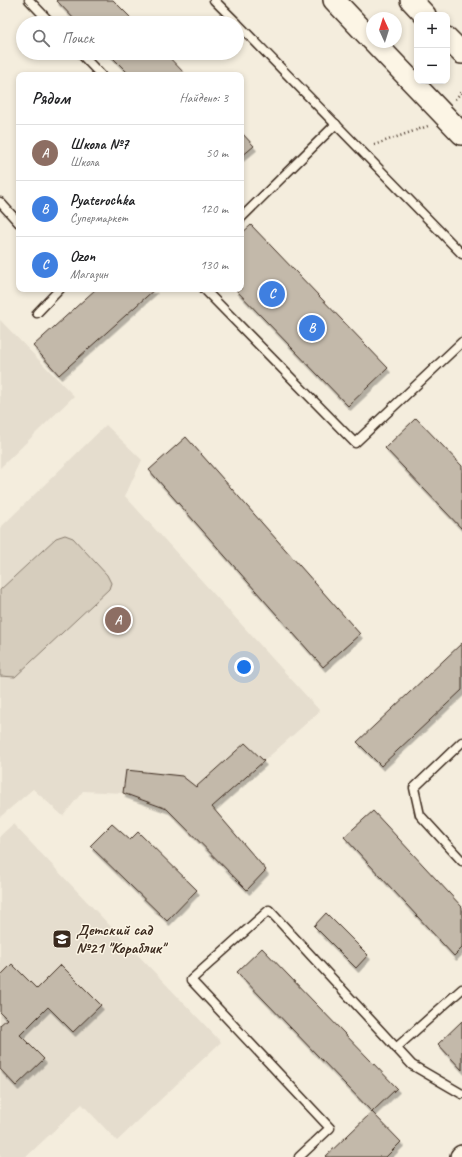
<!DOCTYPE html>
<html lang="ru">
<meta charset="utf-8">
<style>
body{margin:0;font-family:Caveat,sans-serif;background:#f6f6f6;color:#202124}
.controls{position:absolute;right:12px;top:12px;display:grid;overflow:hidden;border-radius:8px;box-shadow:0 2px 6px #0003}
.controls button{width:36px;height:36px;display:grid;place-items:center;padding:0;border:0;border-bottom:1px solid #e0e0e0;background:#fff;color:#202124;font:20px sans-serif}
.compass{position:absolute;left:366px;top:12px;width:36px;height:36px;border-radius:50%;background:#fff;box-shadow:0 2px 6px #0003;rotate:356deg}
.you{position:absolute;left:244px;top:667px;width:14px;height:14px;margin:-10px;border:3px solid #fff;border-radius:50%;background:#1a73e8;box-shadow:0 0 0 6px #1a73e833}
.badge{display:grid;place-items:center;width:26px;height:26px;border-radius:50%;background:#3b2a1e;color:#fff;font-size:13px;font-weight:700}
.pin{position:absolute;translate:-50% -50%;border:2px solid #fff;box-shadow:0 1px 4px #0006}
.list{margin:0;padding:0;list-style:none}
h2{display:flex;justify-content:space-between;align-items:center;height:52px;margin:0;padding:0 16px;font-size:17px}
h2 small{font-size:13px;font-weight:400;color:#757577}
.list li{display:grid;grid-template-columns:26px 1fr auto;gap:12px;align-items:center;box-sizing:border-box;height:56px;padding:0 16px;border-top:1px solid #e0e0e0}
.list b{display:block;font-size:15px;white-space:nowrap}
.list p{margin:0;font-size:13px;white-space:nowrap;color:#757577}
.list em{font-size:13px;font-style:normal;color:#757577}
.icon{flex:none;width:22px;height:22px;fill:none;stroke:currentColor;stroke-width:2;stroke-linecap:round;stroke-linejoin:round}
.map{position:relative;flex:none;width:462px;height:1157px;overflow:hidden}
.search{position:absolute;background:#fff;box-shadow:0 2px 6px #0003;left:16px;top:16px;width:228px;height:44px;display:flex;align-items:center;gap:10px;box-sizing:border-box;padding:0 14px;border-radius:22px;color:#757577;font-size:15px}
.panel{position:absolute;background:#fff;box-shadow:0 2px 6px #0003;left:16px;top:72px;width:228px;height:220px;border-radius:8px}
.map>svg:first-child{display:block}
.built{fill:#e5ddce}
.green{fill:#d6cdbd;stroke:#887c6e}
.building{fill:#c3b9aa;stroke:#3b2a1e;filter:url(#shadow)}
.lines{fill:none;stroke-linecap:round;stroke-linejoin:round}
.lane-casing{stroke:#3b2a1e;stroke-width:11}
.secondary-casing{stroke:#3b2a1e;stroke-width:24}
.path{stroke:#3b2a1e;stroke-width:2.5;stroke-dasharray:1 3;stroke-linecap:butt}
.lane{stroke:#fcf5e5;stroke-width:8}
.secondary{stroke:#fcf5e5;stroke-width:21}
.labels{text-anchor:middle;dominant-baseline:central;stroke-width:3;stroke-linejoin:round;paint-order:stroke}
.poi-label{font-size:16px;font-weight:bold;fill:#3b2a1e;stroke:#fcf5e5;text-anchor:start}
</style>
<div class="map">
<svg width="462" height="1157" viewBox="0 0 462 1157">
<defs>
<filter id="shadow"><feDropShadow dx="2.5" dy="4.5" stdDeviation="0" flood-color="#0004"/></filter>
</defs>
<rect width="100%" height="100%" fill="#f4eddd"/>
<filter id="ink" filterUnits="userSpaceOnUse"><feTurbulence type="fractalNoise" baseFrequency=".025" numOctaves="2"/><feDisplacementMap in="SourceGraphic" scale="8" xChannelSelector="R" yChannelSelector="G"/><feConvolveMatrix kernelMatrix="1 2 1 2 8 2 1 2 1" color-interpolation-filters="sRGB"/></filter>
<g filter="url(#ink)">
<!-- built -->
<g class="built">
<polygon points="0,320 74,396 0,468"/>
<polygon points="106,425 142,460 125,496 320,711 264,761 244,743 196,787 182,776 126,770 123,793 83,791 63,816 33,789 0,817 0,528"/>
<polygon points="13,824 221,1042 117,1141 82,1104 26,1157 0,1157 0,836"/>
</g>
<!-- green -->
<polygon class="green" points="65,535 73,538 107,575 111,583 109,589 15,677 0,676 0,590 56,538"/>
<!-- building -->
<g class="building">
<polygon points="56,0 113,0 136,23 78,23"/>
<polygon points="108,53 165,53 186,75 130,75"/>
<polygon points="241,132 254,146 241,157"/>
<polygon points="251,225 388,368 348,406 235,289 241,289 241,234"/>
<polygon points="96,289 155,289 59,375 33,346"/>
<polygon points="416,418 462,466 462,529 385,448"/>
<polygon points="186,437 360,634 323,667 149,470"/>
<polygon points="462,643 462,690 381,766 357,742"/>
<polygon points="245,743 264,761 212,807 266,870 247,890 167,809 123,793 126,770 182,776 196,787"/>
<polygon points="373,811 462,907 462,948 454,956 344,837"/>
<polygon points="112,824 130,840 138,832 197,890 167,921 90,846"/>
<polygon points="326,913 368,955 356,968 314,926"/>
<polygon points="262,948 397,1088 372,1112 237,972"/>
<polygon points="12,964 37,989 61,965 101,1005 73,1032 48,1007 20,1035 44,1059 16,1086 0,1069 0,1025 7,1019 0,1012 0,976"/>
<polygon points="462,1021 462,1070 438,1044"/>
<polygon points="372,1112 401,1142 386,1157 325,1157"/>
</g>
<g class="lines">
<!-- lane casing -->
<g class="lane-casing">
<g id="lane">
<polyline points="29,0 51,23"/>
<polyline points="214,0 237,23"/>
<polyline points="237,23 462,254"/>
<polyline points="80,53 101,75"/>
<polyline points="0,202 19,223"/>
<polyline points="241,218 336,124"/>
<polyline points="204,289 355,443 462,342"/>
<polyline points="37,313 60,289"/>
<polyline points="462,742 414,788 420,815 462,861"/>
<polyline points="396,1048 462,989"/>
<polyline points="299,1157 330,1128 191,980 269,910 412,1065 462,1094"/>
</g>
</g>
<!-- secondary casing -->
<g class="secondary-casing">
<g id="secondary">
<polyline points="334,0 372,40"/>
<polyline points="411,0 425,15"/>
<polyline points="447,38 462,53"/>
<polyline points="374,42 462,134"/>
<polyline points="461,1157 462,1156"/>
</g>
</g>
<!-- path -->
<g class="path">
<polyline points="455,99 462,92"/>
<polyline points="374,145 428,126"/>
</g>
<!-- lane -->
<use href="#lane" class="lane"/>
<!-- secondary -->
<use href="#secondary" class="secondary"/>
</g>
</g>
<!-- icons -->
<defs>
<g id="school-square" transform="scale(1)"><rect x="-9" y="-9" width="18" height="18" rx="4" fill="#3b2a1e" stroke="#fcf5e5"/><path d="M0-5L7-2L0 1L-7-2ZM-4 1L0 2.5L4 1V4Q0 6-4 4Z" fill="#fff"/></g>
</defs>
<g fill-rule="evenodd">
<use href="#school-square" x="62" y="939"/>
</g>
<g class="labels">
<!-- poi labels -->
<g class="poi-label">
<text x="76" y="930">Детский сад<tspan x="76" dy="18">№21 "Кораблик"</tspan></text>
</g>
</g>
</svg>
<div class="controls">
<button>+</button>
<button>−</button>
</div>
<svg class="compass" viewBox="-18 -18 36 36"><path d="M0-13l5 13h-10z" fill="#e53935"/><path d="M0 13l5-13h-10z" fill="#757577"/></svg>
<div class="you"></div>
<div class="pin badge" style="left:118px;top:620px;background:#8d6e63">A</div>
<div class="pin badge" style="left:312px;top:328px;background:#3f7fe0">B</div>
<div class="pin badge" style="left:272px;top:294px;background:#3f7fe0">C</div>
<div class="search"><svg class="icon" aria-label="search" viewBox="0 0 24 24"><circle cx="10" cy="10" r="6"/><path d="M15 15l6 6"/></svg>Поиск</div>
<section class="panel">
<h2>Рядом<small>Найдено: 3</small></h2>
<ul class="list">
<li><span class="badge" style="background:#8d6e63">A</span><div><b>Школа №7</b><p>Школа</p></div><em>50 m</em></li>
<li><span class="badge" style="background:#3f7fe0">B</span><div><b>Pyaterochka</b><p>Супермаркет</p></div><em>120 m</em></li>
<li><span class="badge" style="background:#3f7fe0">C</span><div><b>Ozon</b><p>Магазин</p></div><em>130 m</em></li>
</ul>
</section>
</div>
